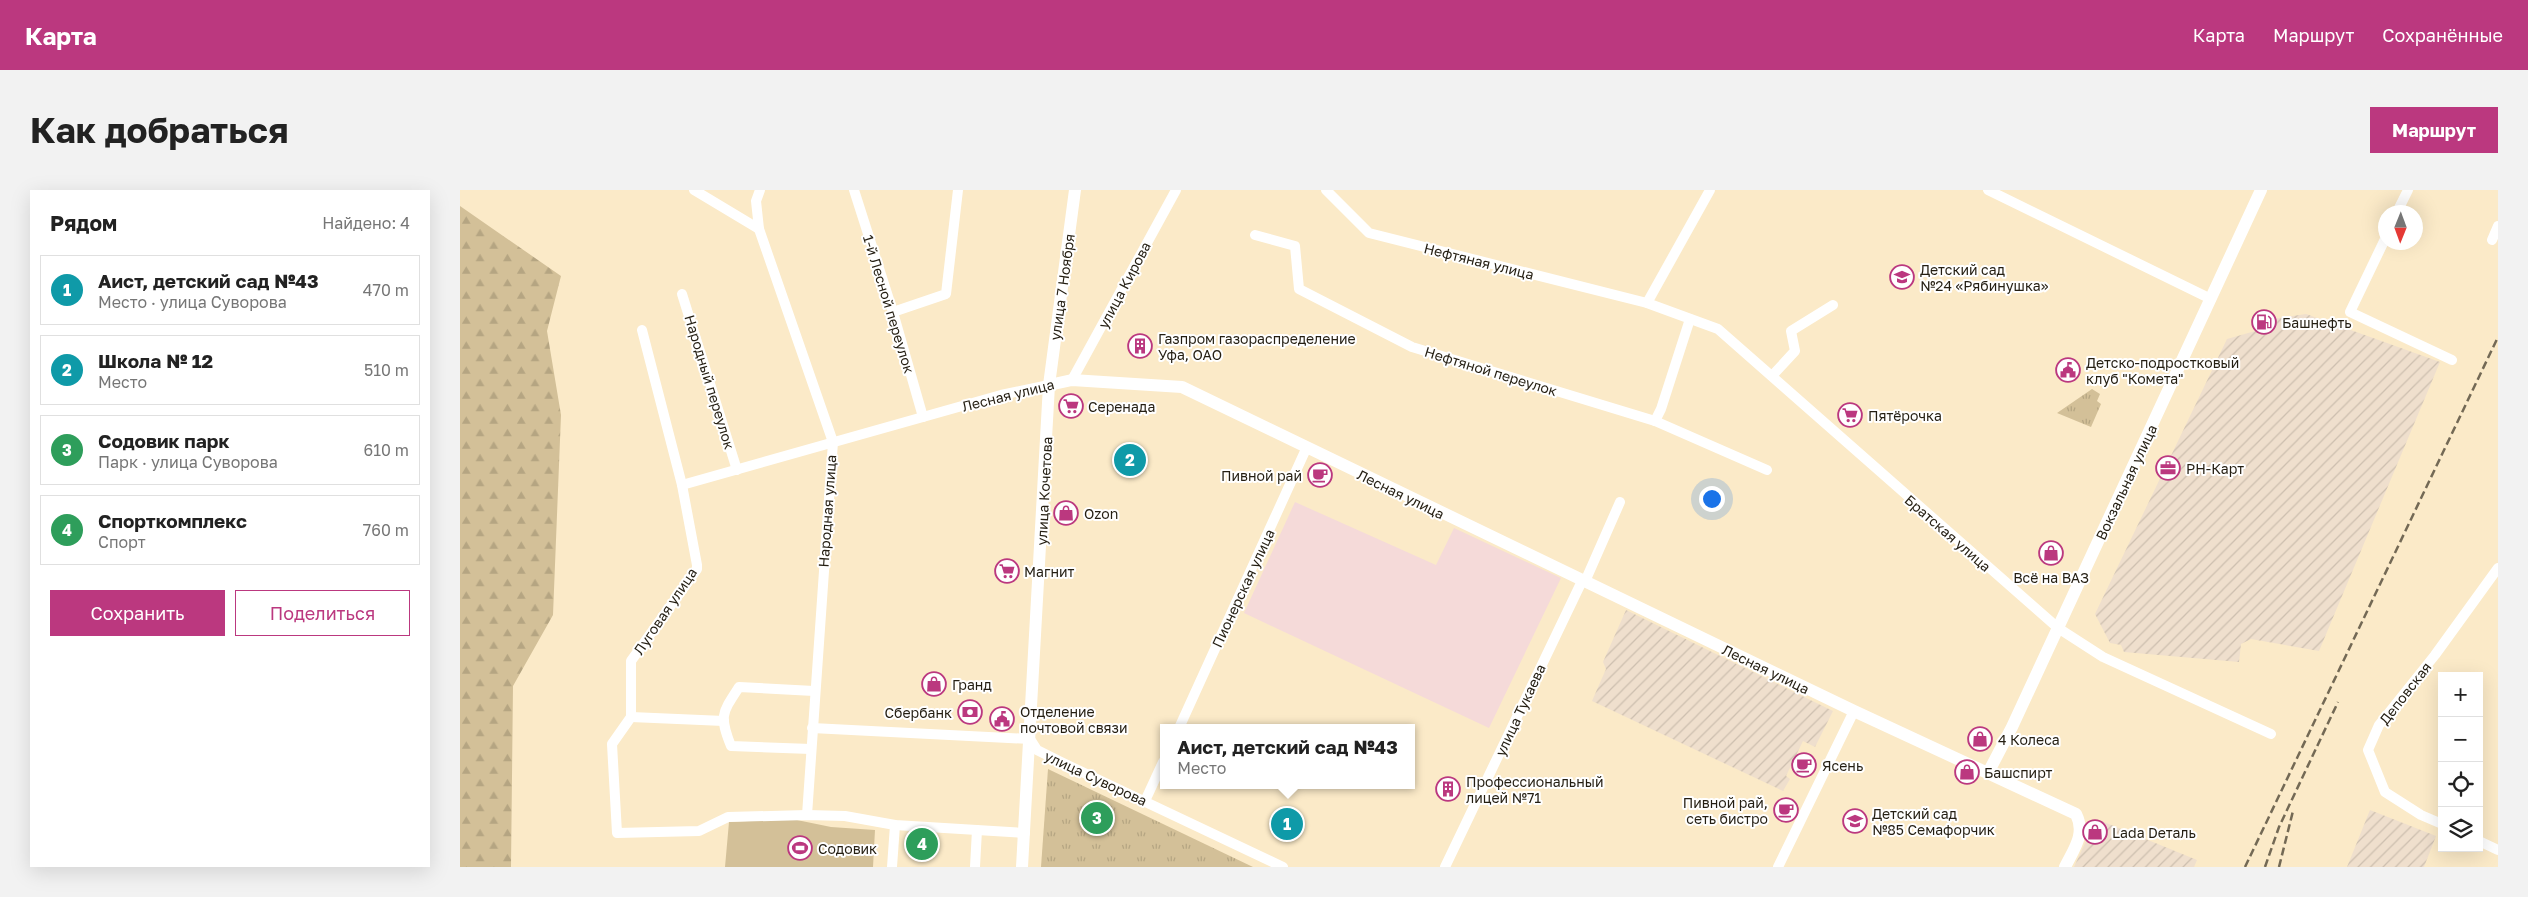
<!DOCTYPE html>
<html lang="ru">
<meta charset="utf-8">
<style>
body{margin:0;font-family:"Golos Text",sans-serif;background:#f2f2f2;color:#222}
.controls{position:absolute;right:15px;bottom:15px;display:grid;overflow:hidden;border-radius:0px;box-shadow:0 5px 20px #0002}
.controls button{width:45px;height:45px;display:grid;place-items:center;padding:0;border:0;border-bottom:1px solid #e0e0e0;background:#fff;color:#222;font:25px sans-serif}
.compass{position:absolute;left:1918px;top:15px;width:45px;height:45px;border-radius:50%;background:#fff;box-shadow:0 5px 20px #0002;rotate:181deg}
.you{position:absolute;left:1251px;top:308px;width:18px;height:18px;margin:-12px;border:4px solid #fff;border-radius:50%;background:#1a73e8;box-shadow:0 0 0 8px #1a73e833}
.badge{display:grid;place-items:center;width:32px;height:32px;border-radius:50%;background:#bb387f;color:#fff;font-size:16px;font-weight:700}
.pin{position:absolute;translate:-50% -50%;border:2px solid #fff;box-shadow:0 1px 5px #0006}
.popup{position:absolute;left:700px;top:534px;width:255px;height:65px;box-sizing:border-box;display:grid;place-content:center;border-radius:0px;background:#fff;filter:drop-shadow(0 1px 4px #0005);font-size:16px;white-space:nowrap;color:#767676}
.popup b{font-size:19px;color:#222}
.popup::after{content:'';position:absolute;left:50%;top:100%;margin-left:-10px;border:10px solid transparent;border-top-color:#fff}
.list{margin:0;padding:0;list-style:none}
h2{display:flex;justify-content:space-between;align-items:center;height:65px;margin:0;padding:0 20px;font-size:21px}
h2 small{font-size:16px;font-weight:400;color:#767676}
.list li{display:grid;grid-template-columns:32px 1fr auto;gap:15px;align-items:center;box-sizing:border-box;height:70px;margin:0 10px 10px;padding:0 10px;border:1px solid #e0e0e0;border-radius:0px}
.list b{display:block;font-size:19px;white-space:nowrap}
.list p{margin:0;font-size:16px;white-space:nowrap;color:#767676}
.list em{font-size:16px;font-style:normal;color:#767676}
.actions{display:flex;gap:10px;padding:15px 20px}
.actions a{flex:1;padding:11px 0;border:1px solid #bb387f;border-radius:0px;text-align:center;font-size:18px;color:#bb387f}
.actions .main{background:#bb387f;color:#fff}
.icon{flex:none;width:28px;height:28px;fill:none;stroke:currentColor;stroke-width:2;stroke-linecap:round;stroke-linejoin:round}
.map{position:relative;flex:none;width:2038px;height:677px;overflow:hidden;border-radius:0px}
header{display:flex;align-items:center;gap:30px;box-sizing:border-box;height:70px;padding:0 25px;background:#bb387f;color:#fff}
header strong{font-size:24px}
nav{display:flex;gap:28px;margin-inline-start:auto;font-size:18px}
.intro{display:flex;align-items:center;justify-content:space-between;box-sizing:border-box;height:120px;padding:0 30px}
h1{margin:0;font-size:35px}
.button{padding:12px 22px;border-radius:0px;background:#bb387f;color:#fff;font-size:18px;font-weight:700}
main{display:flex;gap:30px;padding:0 30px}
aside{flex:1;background:#fff;border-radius:0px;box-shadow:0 5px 20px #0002}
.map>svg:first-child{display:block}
.industrial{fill:url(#industrial-furrows)}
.medical{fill:#f5dad9}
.grass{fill:#d3c098}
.forest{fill:url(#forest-firs)}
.park{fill:url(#park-tufts)}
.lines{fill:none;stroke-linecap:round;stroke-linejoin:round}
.minor{stroke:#fff;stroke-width:10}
.major{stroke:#fff;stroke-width:12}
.rail{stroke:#736955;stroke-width:2.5;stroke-dasharray:8 4;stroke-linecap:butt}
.labels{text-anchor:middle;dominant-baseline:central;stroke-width:4;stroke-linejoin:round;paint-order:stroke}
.street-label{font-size:14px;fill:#241e12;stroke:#fff}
.poi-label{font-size:14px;fill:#241e12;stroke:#fff;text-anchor:start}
</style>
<header>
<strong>Карта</strong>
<nav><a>Карта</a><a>Маршрут</a><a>Сохранённые</a></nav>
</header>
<div class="intro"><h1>Как добраться</h1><a class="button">Маршрут</a></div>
<main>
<aside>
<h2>Рядом<small>Найдено: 4</small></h2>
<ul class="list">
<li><span class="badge" style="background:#0f9aa8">1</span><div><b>Аист, детский сад №43</b><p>Место · улица Суворова</p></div><em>470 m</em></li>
<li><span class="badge" style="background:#0f9aa8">2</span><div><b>Школа № 12</b><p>Место</p></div><em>510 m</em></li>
<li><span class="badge" style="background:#2e9e5b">3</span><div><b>Содовик парк</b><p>Парк · улица Суворова</p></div><em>610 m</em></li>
<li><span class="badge" style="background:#2e9e5b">4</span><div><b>Спорткомплекс</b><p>Спорт</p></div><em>760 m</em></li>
</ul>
<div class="actions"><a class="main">Сохранить</a><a>Поделиться</a></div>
</aside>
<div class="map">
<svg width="2038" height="677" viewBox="0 0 2038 677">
<defs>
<pattern id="industrial-furrows" width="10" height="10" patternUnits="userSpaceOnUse" patternTransform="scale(1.25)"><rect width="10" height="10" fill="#efdfcd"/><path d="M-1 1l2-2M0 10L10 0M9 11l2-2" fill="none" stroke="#cdbfaf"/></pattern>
<pattern id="forest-firs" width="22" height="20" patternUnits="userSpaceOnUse" patternTransform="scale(1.25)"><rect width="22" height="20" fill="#d3c098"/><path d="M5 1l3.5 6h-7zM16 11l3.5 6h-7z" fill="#b5a582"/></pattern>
<pattern id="park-tufts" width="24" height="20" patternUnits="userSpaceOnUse" patternTransform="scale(1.25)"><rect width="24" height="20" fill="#d3c098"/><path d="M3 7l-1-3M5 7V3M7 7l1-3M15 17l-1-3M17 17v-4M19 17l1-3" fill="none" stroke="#b5a582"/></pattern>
</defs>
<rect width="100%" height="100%" fill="#fbeac8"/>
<!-- industrial -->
<g class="industrial">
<polygon points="1846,124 1980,172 1859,461 1791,449 1781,454 1779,472 1664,462 1661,455 1650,453 1635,424 1767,149 1813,136 1812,129"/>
<polygon points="1166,420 1373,521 1355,557 1343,551 1326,586 1330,589 1323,601 1132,511 1146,479 1143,472"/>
<polygon points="1910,620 1976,646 1964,677 1887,677"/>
<polygon points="1639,630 1737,670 1734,677 1614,677 1632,638"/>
</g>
<!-- medical -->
<polygon class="medical" points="835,312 976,375 994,338 1101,388 1029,538 784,423"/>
<!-- grass -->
<polygon class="grass" points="332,629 371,637 415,640 413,677 265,677 269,632"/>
<!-- forest -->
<polygon class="forest" points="0,16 101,86 87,141 101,225 93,425 53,496 51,677 0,677"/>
<!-- park -->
<g class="park">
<polygon points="1632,199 1640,204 1637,211 1641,214 1631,237 1597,223"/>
<polygon points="588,579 793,677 581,677"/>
</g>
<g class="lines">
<!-- minor -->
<g class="minor">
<polyline points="234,0 299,39"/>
<polyline points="300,0 296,11 299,39 373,252 347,625"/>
<polyline points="394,0 433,122 463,227"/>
<polyline points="866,0 909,43 1187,113 1258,139 1598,438 1643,467 1811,544"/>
<polyline points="1528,0 1751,109"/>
<polyline points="1937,22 1948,0"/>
<polyline points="795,45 835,56 839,99 952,157 1195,231 1307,280"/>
<polyline points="1926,47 1890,122 1992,170"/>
<polyline points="2032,50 2038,36"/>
<polyline points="222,104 277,280"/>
<polyline points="1187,113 1250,0"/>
<polyline points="433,122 486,104 498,0"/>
<polyline points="182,140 222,295 237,375 237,379 171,471 171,527 152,554 157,643 239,641 268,627 347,625 385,626 435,635 565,643"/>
<polyline points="1312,186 1335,161 1331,141 1373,115"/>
<polyline points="612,190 716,0"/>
<polyline points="1195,231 1201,219 1230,129"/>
<polyline points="222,295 541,205 589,195"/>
<polyline points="171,527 264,531"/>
<polyline points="352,538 570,549 577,560 601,572 823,677"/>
<polyline points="719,538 846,259"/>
<path d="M351,559L271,556C259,526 262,523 279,497L354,501"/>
<polyline points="685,611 703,572"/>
<polyline points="1982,634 1961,625 1925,602 1908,560 1919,535 1975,465 2038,378"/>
<polyline points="2019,651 2038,660"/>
<polyline points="432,677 435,635"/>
<polyline points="515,677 517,640"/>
<polyline points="985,677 1122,391 1127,387 1160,312"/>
<polyline points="1318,677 1394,521"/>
</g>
<!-- major -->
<g class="major">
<path d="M589,195L612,190L722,197L1394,521L1616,624C1626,644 1614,659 1605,677"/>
<polyline points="1528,583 1552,537 1801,0"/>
<polyline points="562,677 589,195 615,0"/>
</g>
<!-- rail -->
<g class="rail">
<polyline points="1785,677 2038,147"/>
<polyline points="1805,677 1819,637 1878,512"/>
<polyline points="1819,677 1833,621"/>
</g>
</g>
<!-- icons -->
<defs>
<g id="school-ring" transform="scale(1.25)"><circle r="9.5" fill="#fff" stroke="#bb387f" stroke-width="1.5"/><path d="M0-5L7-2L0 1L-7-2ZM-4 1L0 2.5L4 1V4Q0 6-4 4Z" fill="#bb387f"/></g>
<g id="fuel-ring" transform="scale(1.25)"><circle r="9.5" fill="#fff" stroke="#bb387f" stroke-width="1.5"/><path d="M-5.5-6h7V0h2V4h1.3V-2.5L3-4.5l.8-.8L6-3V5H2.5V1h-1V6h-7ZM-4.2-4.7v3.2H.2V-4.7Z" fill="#bb387f"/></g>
<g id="building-ring" transform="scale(1.25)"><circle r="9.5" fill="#fff" stroke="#bb387f" stroke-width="1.5"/><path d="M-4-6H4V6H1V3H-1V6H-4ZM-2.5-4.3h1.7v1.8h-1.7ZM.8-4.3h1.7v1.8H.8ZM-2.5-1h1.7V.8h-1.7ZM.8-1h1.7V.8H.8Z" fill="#bb387f"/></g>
<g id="civic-ring" transform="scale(1.25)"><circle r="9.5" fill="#fff" stroke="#bb387f" stroke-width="1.5"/><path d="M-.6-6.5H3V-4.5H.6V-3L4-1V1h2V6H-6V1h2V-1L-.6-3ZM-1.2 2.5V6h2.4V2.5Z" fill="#bb387f"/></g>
<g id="supermarket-ring" transform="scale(1.25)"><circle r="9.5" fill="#fff" stroke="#bb387f" stroke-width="1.5"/><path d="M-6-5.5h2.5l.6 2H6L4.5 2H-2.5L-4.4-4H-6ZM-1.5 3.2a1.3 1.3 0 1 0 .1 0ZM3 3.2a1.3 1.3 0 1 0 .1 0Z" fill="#bb387f"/></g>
<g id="office-ring" transform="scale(1.25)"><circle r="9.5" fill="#fff" stroke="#bb387f" stroke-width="1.5"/><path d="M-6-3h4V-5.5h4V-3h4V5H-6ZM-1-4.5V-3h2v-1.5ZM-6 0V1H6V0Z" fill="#bb387f"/></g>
<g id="cafe-ring" transform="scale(1.25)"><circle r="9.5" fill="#fff" stroke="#bb387f" stroke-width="1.5"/><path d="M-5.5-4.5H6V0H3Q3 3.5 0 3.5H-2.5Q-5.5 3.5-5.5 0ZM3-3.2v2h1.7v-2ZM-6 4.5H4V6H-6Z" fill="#bb387f"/></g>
<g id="shop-ring" transform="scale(1.25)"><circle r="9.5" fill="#fff" stroke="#bb387f" stroke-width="1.5"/><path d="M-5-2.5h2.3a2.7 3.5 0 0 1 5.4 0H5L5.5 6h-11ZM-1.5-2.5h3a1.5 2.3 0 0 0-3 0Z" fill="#bb387f"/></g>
<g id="bank-ring" transform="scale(1.25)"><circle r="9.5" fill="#fff" stroke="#bb387f" stroke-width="1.5"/><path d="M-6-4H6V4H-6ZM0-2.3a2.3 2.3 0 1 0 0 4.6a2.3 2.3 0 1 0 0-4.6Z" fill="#bb387f"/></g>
<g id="stadium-ring" transform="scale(1.25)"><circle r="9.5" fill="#fff" stroke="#bb387f" stroke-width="1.5"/><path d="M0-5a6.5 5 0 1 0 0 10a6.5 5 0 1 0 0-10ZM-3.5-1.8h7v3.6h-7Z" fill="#bb387f"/></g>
</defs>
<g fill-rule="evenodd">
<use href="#school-ring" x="1442" y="87"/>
<use href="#fuel-ring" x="1804" y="132"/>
<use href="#building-ring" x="680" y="156"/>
<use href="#civic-ring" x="1608" y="180"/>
<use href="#supermarket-ring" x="611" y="216"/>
<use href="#supermarket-ring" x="1390" y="225"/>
<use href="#office-ring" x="1708" y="278"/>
<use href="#cafe-ring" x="860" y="285"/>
<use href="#shop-ring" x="606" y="323"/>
<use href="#shop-ring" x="1591" y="363"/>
<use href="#supermarket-ring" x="547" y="381"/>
<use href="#shop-ring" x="474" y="494"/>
<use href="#bank-ring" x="510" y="522"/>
<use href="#civic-ring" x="542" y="529"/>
<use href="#shop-ring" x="1520" y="549"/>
<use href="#cafe-ring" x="1344" y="575"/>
<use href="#shop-ring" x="1507" y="582"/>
<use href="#building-ring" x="988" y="599"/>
<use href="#cafe-ring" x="1326" y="620"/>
<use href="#school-ring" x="1395" y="631"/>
<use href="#shop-ring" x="1635" y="642"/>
<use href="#stadium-ring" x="340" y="658"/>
</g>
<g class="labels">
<!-- street labels -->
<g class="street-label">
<text transform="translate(1019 71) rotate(14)">Нефтяная улица</text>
<text transform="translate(664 95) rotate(-62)">улица Кирова</text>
<text transform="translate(602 97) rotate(-82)">улица 7 Ноября</text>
<text transform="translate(429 114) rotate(73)">1-й Лесной переулок</text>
<text transform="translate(1031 181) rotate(17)">Нефтяной переулок</text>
<text transform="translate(250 192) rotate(73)">Народный переулок</text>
<text transform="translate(548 205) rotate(-14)">Лесная улица</text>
<text transform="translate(1666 292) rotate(-65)">Вокзальная улица</text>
<text transform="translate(584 301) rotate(-87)">улица Кочетова</text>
<text transform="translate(941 304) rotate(26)">Лесная улица</text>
<text transform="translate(367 321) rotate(-86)">Народная улица</text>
<text transform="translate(1488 343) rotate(41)">Братская улица</text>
<text transform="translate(783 398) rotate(-65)">Пионерская улица</text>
<text transform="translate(205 421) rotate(-56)">Луговая улица</text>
<text transform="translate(1306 479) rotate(26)">Лесная улица</text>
<text transform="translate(1945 503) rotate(-52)">Деповская</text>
<text transform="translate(1060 520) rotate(-65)">улица Тукаева</text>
<text transform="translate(636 588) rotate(25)">улица Суворова</text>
</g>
<!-- poi labels -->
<g class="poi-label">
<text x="1460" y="79">Детский сад<tspan x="1460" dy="16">№24 «Рябинушка»</tspan></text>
<text x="1822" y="132">Башнефть</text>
<text x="698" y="148">Газпром газораспределение<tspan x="698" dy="16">Уфа, ОАО</tspan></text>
<text x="1626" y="172">Детско-подростковый<tspan x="1626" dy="16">клуб "Комета"</tspan></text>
<text x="628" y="216">Серенада</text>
<text x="1408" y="225">Пятёрочка</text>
<text x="1726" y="278">РН-Карт</text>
<text x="842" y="285" text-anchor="end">Пивной рай</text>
<text x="624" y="323">Ozon</text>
<text x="564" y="381">Магнит</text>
<text x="1591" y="387" text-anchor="middle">Всё на ВАЗ</text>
<text x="492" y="494">Гранд</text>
<text x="560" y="521">Отделение<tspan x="560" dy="16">почтовой связи</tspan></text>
<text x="492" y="522" text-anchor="end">Сбербанк</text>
<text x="1538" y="549">4 Колеса</text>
<text x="1362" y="575">Ясень</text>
<text x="1524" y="582">Башспирт</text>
<text x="1006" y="591">Профессиональный<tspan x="1006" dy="16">лицей №71</tspan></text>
<text x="1308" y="612" text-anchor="end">Пивной рай,<tspan x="1308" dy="16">сеть бистро</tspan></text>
<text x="1412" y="623">Детский сад<tspan x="1412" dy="16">№85 Семафорчик</tspan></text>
<text x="1652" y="642">Lada Dеталь</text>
<text x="358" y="658">Содовик</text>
</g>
</g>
</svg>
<div class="controls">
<button>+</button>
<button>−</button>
<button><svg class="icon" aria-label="locate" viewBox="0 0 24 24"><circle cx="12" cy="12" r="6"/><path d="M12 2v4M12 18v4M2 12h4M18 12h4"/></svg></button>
<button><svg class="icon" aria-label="layers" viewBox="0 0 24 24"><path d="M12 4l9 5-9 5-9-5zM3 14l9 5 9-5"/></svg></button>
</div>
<svg class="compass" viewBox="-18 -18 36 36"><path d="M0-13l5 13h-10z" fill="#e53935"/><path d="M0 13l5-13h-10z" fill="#767676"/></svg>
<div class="you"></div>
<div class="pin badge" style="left:827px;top:634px;background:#0f9aa8">1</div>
<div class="popup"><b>Аист, детский сад №43</b>Место</div>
<div class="pin badge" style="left:670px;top:270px;background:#0f9aa8">2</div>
<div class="pin badge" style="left:637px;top:628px;background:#2e9e5b">3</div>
<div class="pin badge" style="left:462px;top:654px;background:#2e9e5b">4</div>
</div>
</main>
